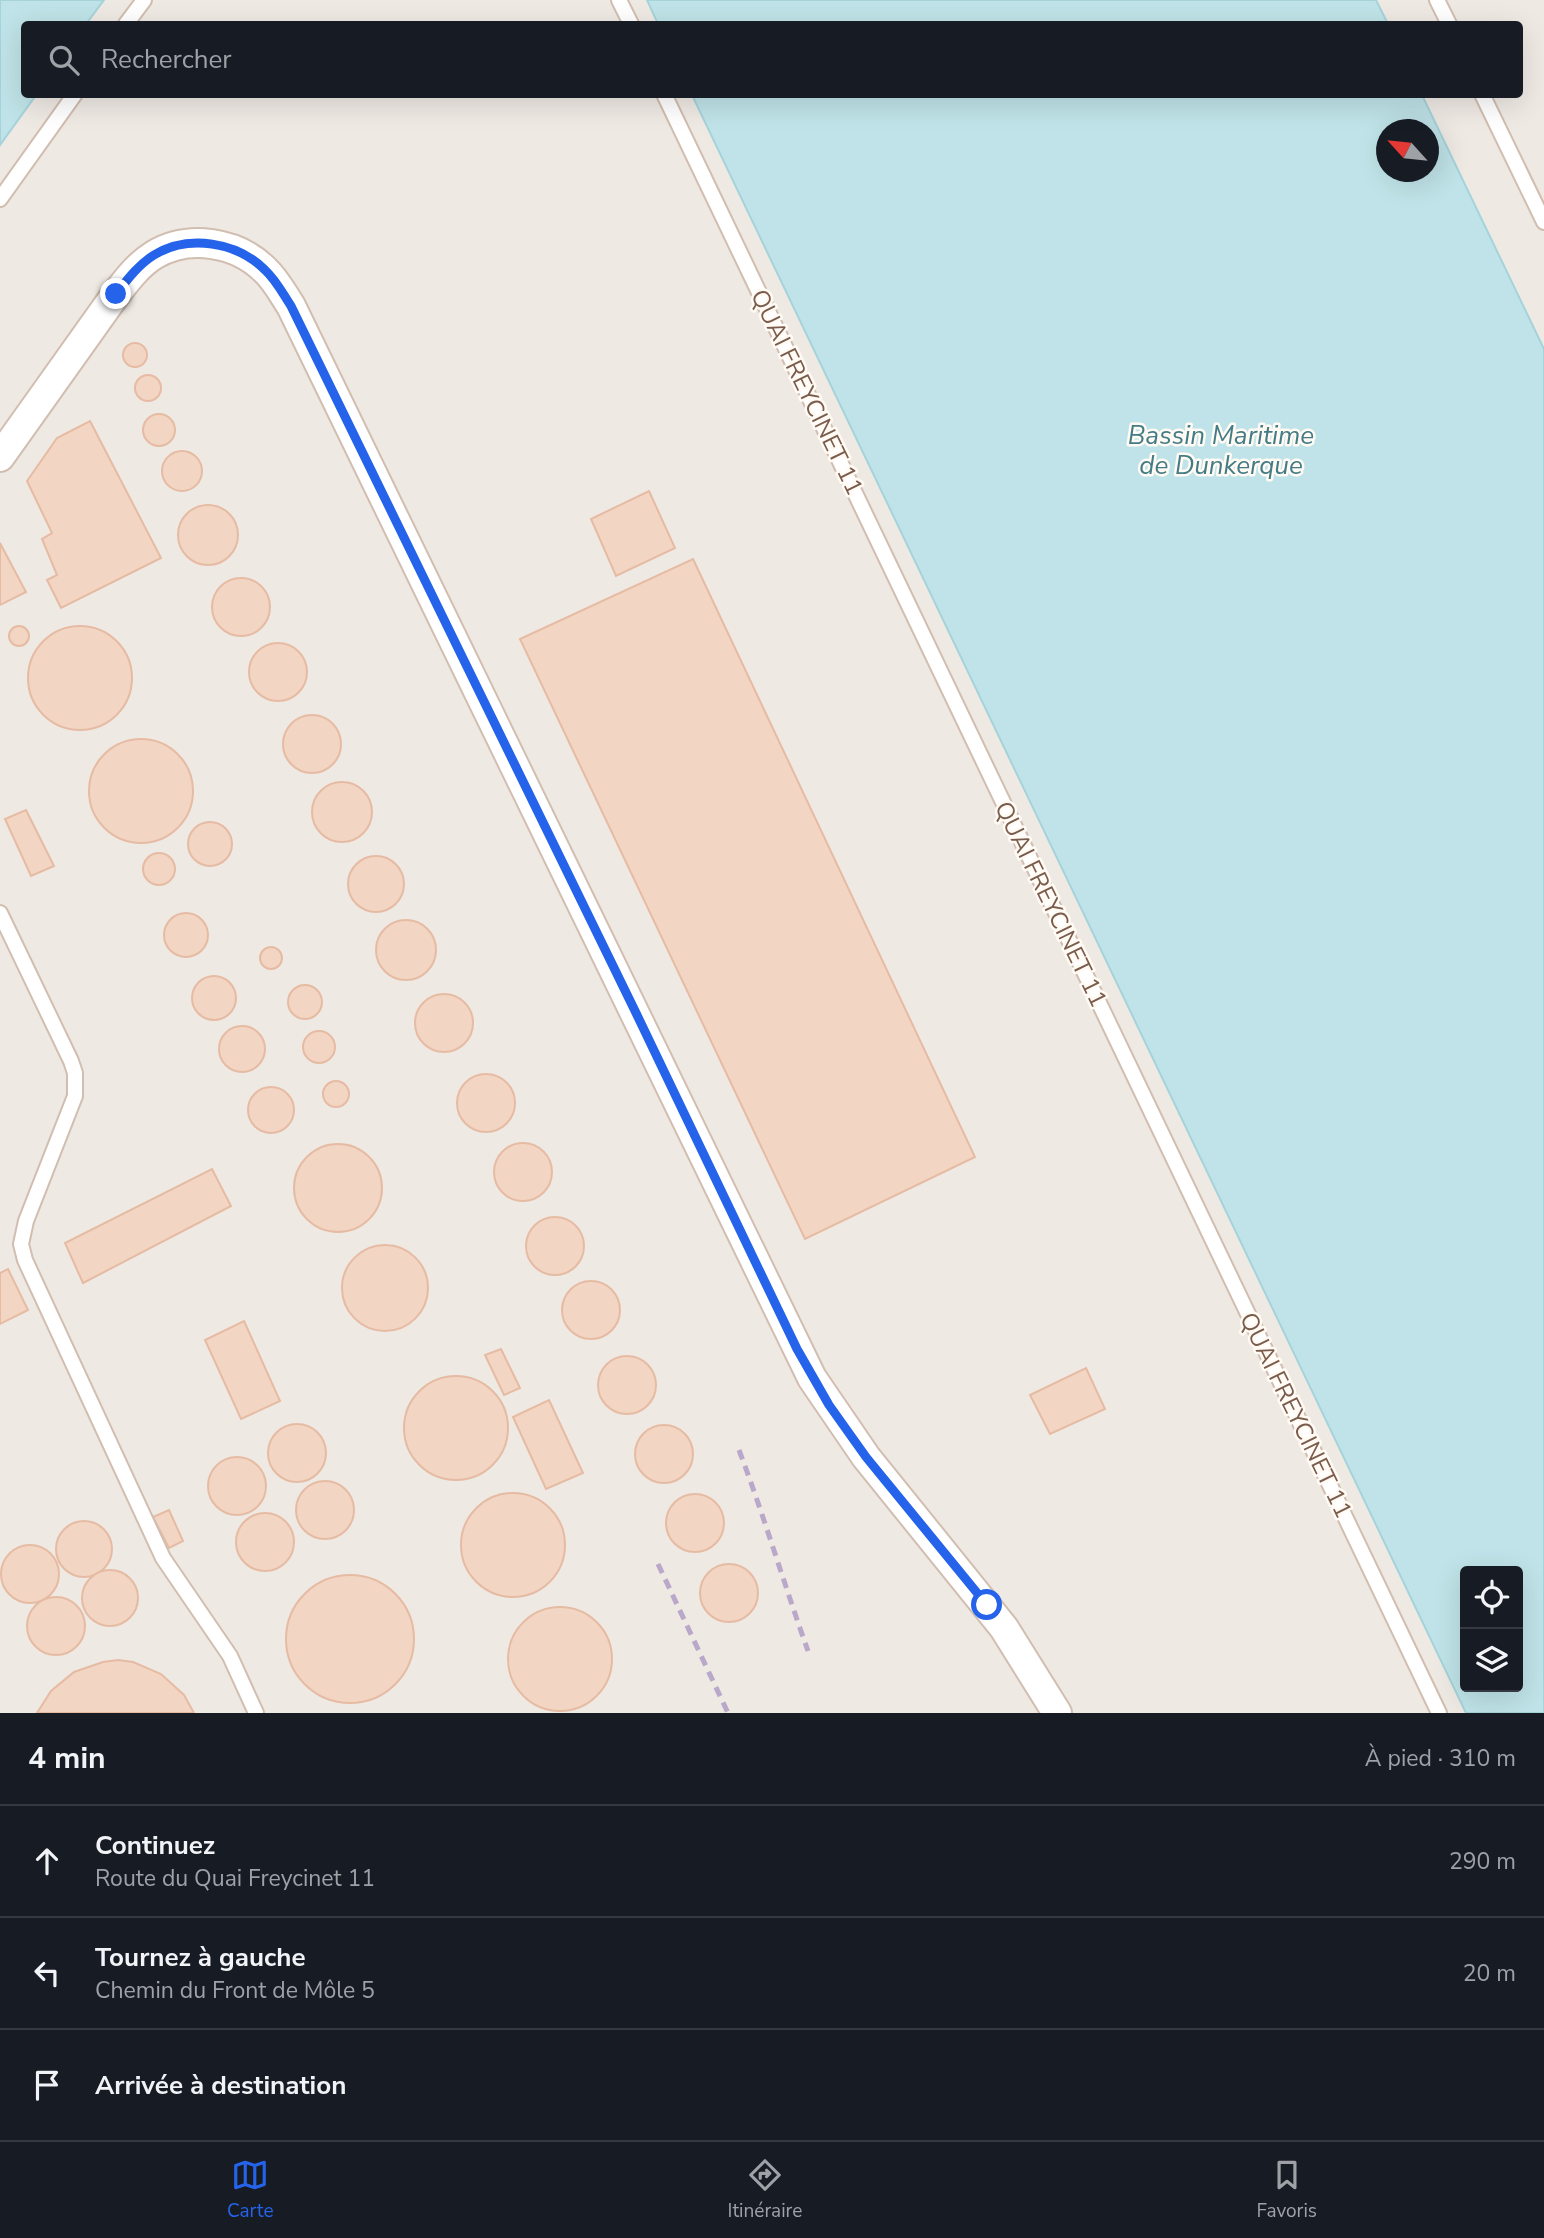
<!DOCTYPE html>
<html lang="fr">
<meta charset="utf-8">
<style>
body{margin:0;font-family:"Nunito Sans",sans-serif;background:#20242c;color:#f1f3f6}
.controls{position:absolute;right:21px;bottom:21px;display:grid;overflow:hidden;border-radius:7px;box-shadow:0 7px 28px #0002}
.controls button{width:63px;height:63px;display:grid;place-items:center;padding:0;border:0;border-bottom:2px solid #363941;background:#171b24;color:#f1f3f6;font:35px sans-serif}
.compass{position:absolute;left:1376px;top:119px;width:63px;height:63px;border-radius:50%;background:#171b24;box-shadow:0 7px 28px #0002;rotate:297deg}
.stop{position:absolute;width:21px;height:21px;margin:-16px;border:5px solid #2563eb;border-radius:50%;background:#fff}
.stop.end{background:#2563eb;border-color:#fff;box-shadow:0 2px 7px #0008}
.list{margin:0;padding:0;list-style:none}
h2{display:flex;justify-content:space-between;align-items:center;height:91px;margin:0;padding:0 28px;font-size:30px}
h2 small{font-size:23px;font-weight:400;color:#9ea1a6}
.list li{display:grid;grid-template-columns:46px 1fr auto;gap:21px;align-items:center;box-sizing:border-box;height:112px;padding:0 28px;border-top:2px solid #363941}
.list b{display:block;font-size:26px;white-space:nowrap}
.list p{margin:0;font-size:23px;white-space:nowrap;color:#9ea1a6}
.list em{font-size:23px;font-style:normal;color:#9ea1a6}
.icon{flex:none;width:38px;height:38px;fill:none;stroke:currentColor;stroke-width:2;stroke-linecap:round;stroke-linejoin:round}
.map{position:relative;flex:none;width:1544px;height:1713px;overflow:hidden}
.search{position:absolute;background:#171b24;box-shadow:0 7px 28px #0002;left:21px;right:21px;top:21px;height:77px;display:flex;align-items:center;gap:18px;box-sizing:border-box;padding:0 24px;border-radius:7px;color:#9ea1a6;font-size:26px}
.sheet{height:427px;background:#171b24}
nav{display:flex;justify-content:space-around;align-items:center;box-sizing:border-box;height:98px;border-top:2px solid #363941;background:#171b24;font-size:19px;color:#9ea1a6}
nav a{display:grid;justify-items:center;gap:4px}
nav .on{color:#2563eb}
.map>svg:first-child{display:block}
.industrial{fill:#efe9e4}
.water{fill:#bfe3e8;stroke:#a5d3da;stroke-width:2;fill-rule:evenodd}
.building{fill:#f3d5c3;stroke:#e6bba3;stroke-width:2}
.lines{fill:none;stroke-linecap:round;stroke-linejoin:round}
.lane-casing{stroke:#d1beb0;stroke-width:18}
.street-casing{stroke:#d1beb0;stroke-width:32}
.lane{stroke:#fff;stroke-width:14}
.street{stroke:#fff;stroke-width:28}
.rail{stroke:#b9a8c9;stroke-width:5;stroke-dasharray:10 7;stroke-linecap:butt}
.route{stroke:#2563eb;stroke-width:9}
.labels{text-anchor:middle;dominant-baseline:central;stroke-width:5;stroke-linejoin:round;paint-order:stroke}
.street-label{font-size:24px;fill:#7a5c4d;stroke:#fffaf3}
.water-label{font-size:26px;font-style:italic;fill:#437c86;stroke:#fffaf3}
</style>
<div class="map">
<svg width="1544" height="1713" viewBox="0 0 1544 1713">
<rect width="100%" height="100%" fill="#fdf6ec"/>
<!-- industrial -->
<g class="industrial">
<polygon points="104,0 647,0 658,24 86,24"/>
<polygon points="1376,0 1544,0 1544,349 1422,95 1520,94 1520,24 1388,24"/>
<polygon points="36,95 692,95 1466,1713 0,1713 0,145"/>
</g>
<!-- water -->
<g class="water">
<polygon points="0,0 104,0 86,24 24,24 24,94 36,95 0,145"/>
<polygon points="647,0 1376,0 1388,24 658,24"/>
<path d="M692,95H1422L1544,349V1713H1466ZM1386,130H1428V172H1386ZM1518,1571V1687H1465V1571Z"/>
</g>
<!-- building -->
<g class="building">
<circle cx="135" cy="355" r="12"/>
<circle cx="148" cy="388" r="13"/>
<circle cx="159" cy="430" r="16"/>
<polygon points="90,421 161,558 61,608 47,580 57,575 42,539 52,533 27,481 57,438"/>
<circle cx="182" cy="471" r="20"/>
<polygon points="649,491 675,548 616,576 591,519"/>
<circle cx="208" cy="535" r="30"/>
<polygon points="0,543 26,592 0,605"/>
<polygon points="693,559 975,1157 805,1239 520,639"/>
<circle cx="241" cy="607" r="29"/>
<circle cx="19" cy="636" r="10"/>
<circle cx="80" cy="678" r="52"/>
<circle cx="278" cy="672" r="29"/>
<circle cx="312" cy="744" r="29"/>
<circle cx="141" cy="791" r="52"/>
<circle cx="342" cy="812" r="30"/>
<polygon points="26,810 54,866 31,876 5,819"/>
<circle cx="210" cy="844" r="22"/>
<circle cx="159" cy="869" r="16"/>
<circle cx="376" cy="884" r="28"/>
<circle cx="186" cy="935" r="22"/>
<circle cx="406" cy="950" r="30"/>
<circle cx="271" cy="958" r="11"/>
<circle cx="214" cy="998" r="22"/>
<circle cx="305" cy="1002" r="17"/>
<circle cx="444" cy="1023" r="29"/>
<circle cx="242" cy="1049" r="23"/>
<circle cx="319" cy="1047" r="16"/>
<circle cx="486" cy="1103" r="29"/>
<circle cx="336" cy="1094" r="13"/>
<circle cx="271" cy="1110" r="23"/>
<circle cx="523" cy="1172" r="29"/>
<circle cx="338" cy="1188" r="44"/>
<polygon points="212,1169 231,1206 83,1283 65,1243"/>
<circle cx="555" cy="1246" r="29"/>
<circle cx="385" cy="1288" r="43"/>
<polygon points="8,1269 28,1310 0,1324 0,1273"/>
<circle cx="591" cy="1310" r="29"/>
<polygon points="244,1321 280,1401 241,1419 205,1340"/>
<polygon points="501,1349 520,1388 504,1395 485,1355"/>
<circle cx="627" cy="1385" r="29"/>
<polygon points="1086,1368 1105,1409 1050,1434 1030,1395"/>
<circle cx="456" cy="1428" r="52"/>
<polygon points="549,1400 583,1473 546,1489 513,1417"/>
<circle cx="297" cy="1453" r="29"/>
<circle cx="664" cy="1454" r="29"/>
<circle cx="237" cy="1486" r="29"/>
<circle cx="325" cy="1510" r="29"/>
<circle cx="513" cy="1545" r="52"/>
<circle cx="695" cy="1523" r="29"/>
<polygon points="169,1510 183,1541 169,1548 153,1517"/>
<circle cx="265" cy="1542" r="29"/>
<circle cx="84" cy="1549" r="28"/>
<circle cx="30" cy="1574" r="29"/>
<circle cx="729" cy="1593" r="29"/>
<circle cx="110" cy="1598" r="28"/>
<circle cx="350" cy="1639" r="64"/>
<circle cx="56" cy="1626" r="29"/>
<circle cx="560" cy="1659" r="52"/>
<polygon points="118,1660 133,1662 161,1674 184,1695 194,1713 37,1713 51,1691 74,1672 103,1662"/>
</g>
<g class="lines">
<!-- lane casing -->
<g class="lane-casing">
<g id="lane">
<polyline points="619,0 631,24"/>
<polyline points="1437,0 1449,24"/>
<polyline points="126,24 144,0"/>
<polyline points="664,94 1439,1713"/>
<polyline points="1482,94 1544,222"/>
<polyline points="0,199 75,94"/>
<polyline points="0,913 71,1061 75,1073 75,1096 26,1221 21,1244 25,1260 163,1558 230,1656 256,1713"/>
</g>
</g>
<!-- street casing -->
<g class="street-casing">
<path id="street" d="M0,457L116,294C127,280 138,265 154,255C189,234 237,242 265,270C276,280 283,294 291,306L812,1378L866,1457L1004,1628L1057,1713"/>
</g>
<!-- lane -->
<use href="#lane" class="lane"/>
<!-- street -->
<use href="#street" class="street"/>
<!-- rail -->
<g class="rail">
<path d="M739,1450C764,1516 784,1584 808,1651"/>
<polyline points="658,1564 728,1713"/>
</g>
</g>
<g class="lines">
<!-- route -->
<path class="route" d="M116,294C127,280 138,265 154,255C189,234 237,242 265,270C276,280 283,294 291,306L637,1015L797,1349L829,1405L866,1457L987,1605"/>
</g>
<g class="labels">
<!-- street labels -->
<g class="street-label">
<text transform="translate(807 392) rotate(64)">QUAI FREYCINET 11</text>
<text transform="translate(1051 904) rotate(64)">QUAI FREYCINET 11</text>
<text transform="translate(1296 1415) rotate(64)">QUAI FREYCINET 11</text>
</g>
<!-- water labels -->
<g class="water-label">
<text x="1221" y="435">Bassin Maritime<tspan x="1221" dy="30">de Dunkerque</tspan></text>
</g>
</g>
</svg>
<div class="controls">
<button><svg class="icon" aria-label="locate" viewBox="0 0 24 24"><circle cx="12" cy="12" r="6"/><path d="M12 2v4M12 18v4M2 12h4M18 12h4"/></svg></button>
<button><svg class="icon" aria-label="layers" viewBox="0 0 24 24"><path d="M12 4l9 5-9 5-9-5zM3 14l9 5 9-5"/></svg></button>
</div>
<svg class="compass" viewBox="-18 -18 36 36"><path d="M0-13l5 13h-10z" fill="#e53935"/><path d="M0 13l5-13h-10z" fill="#9ea1a6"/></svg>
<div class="stop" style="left:987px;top:1605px"></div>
<div class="stop end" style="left:116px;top:294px"></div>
<div class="search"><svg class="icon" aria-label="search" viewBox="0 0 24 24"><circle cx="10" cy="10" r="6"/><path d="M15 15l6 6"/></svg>Rechercher</div>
</div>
<section class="sheet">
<h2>4 min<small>À pied · 310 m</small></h2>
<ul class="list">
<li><svg class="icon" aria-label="ahead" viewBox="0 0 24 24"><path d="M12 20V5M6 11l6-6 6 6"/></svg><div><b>Continuez</b><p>Route du Quai Freycinet 11</p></div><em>290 m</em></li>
<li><svg class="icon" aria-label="left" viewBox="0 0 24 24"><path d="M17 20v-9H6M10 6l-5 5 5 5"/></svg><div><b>Tournez à gauche</b><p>Chemin du Front de Môle 5</p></div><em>20 m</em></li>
<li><svg class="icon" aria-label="arrive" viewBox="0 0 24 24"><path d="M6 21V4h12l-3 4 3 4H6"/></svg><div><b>Arrivée à destination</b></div></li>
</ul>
</section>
<nav>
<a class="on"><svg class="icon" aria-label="map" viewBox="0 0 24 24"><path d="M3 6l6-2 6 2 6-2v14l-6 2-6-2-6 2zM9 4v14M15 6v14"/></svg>Carte</a>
<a><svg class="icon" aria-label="directions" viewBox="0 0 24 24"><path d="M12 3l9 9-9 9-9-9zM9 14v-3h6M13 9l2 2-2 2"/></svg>Itinéraire</a>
<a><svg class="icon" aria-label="saved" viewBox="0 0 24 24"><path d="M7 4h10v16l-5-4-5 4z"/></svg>Favoris</a>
</nav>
